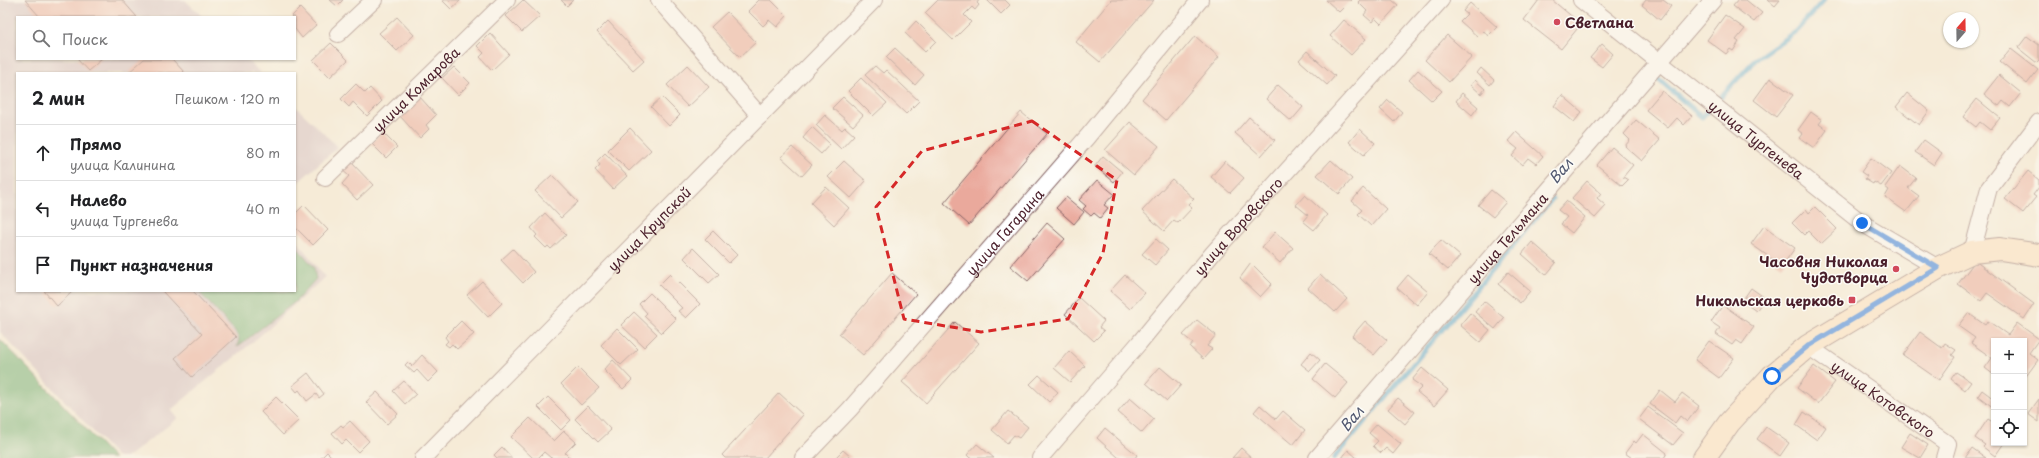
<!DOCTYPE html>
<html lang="ru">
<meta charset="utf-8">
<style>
body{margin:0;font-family:"Playpen Sans",sans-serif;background:#f2f2f2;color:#202124}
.controls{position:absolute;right:12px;bottom:12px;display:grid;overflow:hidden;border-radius:0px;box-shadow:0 1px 3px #0004}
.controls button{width:36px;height:36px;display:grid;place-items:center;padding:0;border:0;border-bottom:1px solid #e0e0e0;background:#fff;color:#202124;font:20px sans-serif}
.compass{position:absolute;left:1943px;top:12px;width:36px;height:36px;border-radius:50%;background:#fff;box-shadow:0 1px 3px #0004;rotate:20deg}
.stop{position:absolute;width:12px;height:12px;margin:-9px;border:3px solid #1a73e8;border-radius:50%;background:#fff}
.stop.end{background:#1a73e8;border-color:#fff;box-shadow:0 1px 4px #0008}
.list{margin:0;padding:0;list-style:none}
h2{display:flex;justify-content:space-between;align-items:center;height:52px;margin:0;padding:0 16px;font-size:17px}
h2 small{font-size:13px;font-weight:400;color:#757577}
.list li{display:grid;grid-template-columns:26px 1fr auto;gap:12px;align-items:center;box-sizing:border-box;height:56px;padding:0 16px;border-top:1px solid #e0e0e0}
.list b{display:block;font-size:15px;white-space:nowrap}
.list p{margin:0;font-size:13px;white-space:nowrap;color:#757577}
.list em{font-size:13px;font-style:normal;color:#757577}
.icon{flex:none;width:22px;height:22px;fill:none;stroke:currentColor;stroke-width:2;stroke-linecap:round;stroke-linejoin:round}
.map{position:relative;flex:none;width:2039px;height:458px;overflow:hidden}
.search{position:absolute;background:#fff;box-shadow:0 1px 3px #0004;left:16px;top:16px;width:280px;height:44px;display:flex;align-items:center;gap:10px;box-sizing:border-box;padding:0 14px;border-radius:0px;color:#757577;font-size:15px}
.panel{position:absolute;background:#fff;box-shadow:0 1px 3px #0004;left:16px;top:72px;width:280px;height:220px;border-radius:0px}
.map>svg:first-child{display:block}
.industrial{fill:#d2bec5}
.forest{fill:#6cae71;stroke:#5b664e}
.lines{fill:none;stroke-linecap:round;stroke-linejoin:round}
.stream{stroke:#59aad4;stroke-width:5}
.building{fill:#eaa99c}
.street-casing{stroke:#866667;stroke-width:18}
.secondary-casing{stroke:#866667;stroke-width:24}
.street{stroke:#fff;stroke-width:16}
.secondary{stroke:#ffe4c6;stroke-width:22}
.route{stroke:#1a73e8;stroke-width:5}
.marked{fill:none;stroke:#d62828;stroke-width:3;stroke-dasharray:8 5;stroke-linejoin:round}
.poi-dot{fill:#d1495b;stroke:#fdfcf7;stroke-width:1.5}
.labels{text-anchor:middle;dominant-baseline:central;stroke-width:3;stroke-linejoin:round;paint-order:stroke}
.poi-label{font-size:14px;font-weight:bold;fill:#4a1f2b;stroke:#fdfcf7;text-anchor:end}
.street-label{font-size:14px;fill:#4a1f2b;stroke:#fdfcf7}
.water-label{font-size:15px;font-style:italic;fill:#50576f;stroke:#fdfcf7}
</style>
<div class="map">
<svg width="2039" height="458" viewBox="0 0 2039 458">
<rect width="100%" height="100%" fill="#fdfcf7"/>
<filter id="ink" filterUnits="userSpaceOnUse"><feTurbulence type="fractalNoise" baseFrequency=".025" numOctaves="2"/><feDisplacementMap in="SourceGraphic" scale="8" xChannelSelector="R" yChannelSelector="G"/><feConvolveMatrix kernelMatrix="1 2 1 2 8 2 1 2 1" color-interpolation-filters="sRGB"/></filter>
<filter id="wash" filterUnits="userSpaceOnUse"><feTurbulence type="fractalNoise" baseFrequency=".012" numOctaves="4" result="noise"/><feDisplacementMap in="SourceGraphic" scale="16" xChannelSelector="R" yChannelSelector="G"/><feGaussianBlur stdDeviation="0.9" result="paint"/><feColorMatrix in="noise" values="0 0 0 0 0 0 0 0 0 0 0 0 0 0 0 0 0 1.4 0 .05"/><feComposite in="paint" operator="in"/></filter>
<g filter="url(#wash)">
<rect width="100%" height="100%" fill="#f5ebd7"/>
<!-- industrial -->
<g class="industrial">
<polygon points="0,0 185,0 203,17 17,17 17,59 246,59 261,73 17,73 17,291 295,291 295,238 325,277 254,341 171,410 178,418 126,458 118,458 0,332"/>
<polygon points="295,106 338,147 295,185"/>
</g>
<!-- forest -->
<g class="forest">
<polygon points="295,245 314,267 316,279 295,302 237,347 239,339 235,331 198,291 295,291"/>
<polygon points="0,339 114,458 0,458"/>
</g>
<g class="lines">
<!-- stream -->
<g class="stream">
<polyline points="1652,79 1655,76 1702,117 1756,59 1796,31 1824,0"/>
<polyline points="1334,458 1552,199"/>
</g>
</g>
<g id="blocks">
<!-- building -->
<g class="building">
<polygon points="25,0 122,0 137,17 40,17"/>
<polygon points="330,0 343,0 337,6"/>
<polygon points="442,0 461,0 451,9"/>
<polygon points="523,0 540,16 522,32 506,16"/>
<polygon points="561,0 573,0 567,6"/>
<polygon points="759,0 771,0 787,16 777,27 769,20 763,26 748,11"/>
<polygon points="938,0 979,0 977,3 979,5 975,10 972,7 964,15 971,22 953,40 925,13"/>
<polygon points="987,0 1005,0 1010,5 1001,14"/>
<polygon points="1111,0 1154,0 1100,62 1076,42"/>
<polygon points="1326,0 1351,0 1339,12"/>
<polygon points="1360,0 1392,0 1398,5 1381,24 1375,18 1372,22 1364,15 1367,11 1358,2"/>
<polygon points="1539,0 1552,0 1581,24 1561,49 1524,20"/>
<polygon points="1646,0 1663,0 1671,6 1660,20 1642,5"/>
<polygon points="1738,0 1746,0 1762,13 1754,22 1733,6"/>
<polygon points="1768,0 1780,0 1775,6"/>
<polygon points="1470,3 1497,27 1488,36 1484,31 1478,37 1460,21 1467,14 1463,11"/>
<polygon points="300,8 316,25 302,38 295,29 295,17 291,17"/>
<polygon points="727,12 756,42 740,57 711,27"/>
<polygon points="1725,15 1745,29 1736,40 1739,42 1733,51 1730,49 1726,54 1707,40"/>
<polygon points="397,17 414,35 397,51 379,33"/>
<polygon points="1344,20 1366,39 1351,55 1330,36"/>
<polygon points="608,21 644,60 633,70 597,32"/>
<polygon points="916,21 936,41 925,52 905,33"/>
<polygon points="490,33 509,54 492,70 480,57 484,53 477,46"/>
<polygon points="1447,35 1472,57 1449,82 1425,60"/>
<polygon points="1195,36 1219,57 1166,120 1142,99"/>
<polygon points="2027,36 2039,45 2039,61 2037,63 2018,48"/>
<polygon points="331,43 348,60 330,77 313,60"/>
<polygon points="1602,44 1613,54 1602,67 1590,58"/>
<polygon points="895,48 924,75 915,85 886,57"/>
<polygon points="2011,49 2038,70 2027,84 2000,62"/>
<polygon points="1307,51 1335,76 1327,85 1299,60"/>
<polygon points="77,59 102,59 88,71"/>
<polygon points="144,59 172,59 185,73 128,73"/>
<polygon points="688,65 709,87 688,107 667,85"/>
<polygon points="875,66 883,73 886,70 919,101 906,114 865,75"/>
<polygon points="454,67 470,83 458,95 442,78"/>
<polygon points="1481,68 1494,80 1490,85 1477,73"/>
<polygon points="1418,70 1442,91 1432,101 1409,80"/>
<polygon points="1999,75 2021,93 2010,107 2003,101 1999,106 1984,94"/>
<polygon points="861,78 887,103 873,116 848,91"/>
<polygon points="1770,78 1793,95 1776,117 1754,100"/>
<polygon points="1475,80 1485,89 1481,94 1471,85"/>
<polygon points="356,84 365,93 370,88 382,101 367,116 353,102 349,107 341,99"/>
<polygon points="1278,85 1303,107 1291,121 1266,99"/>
<polygon points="1662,91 1692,116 1684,125 1677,118 1668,128 1646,110"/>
<polygon points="1462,93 1478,107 1472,115 1456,101"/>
<polygon points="1907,93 1929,111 1919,125 1896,107"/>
<polygon points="1562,95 1582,112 1574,122 1554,106"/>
<polygon points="419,96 436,115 426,125 429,129 420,138 399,115"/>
<polygon points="662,97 680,115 669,126 651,107"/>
<polygon points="843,97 863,115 853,126 832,108"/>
<polygon points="1977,99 2000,118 1990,130 1980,122 1976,127 1963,117"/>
<polygon points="1388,100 1402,112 1394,122 1380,109"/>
<polygon points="1021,112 1047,134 969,225 944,203"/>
<polygon points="1811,112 1822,120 1819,124 1827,130 1814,148 1800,138 1803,134 1798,130"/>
<polygon points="825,115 842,130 845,127 854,135 841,149 816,125"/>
<polygon points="1249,117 1275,140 1261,156 1235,133"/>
<polygon points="1636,120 1660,140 1642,161 1625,146 1630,140 1624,134"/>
<polygon points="1130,122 1159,146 1134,175 1105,150"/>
<polygon points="812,127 830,144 821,154 803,138"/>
<polygon points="630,128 651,150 629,171 608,150"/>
<polygon points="1360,129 1375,143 1364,155 1349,142"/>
<polygon points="382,132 397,147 386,158 371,143"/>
<polygon points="1516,132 1543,156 1536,164 1528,158 1522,165 1512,156 1518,149 1508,141"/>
<polygon points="1924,140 1942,153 1934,165 1915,152"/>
<polygon points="792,147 812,165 802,176 781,157"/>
<polygon points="1612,147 1633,165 1623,177 1628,180 1622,186 1597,165"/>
<polygon points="605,153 627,176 613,189 595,170 600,165 597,161"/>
<polygon points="1103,156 1122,172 1114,182 1095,166"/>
<polygon points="1871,158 1891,173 1881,186 1874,182 1873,184 1865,179 1867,176 1861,172"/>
<polygon points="1331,160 1352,179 1339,194 1317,175"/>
<polygon points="350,161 373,185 357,200 342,184 349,176 341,169"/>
<polygon points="844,161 866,181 851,198 828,177"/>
<polygon points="1225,161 1244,178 1230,193 1211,177"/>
<polygon points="1900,166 1916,178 1908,188 1919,196 1906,212 1885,197 1889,190 1885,187"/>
<polygon points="2028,171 2039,180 2039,187 2033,195 2036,197 2023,213 2005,199"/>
<polygon points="552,175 578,202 561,218 535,191"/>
<polygon points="1172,179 1194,199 1188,205 1192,208 1178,223 1174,220 1164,231 1142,211"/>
<polygon points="1097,180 1114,194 1104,205 1108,208 1100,218 1094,213 1091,216 1083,209 1086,206 1079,200"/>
<polygon points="1587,181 1601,193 1597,198 1606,206 1595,218 1572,198"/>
<polygon points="826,187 849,208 834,225 811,203"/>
<polygon points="1363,188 1386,209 1371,226 1358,214 1362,210 1352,201"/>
<polygon points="1491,190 1506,202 1493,217 1478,205"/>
<polygon points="1305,195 1327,215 1314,230 1303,221 1308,215 1296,205"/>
<polygon points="1066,197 1084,212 1074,224 1056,208"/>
<polygon points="1566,201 1585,217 1572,233 1561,224 1567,217 1558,210"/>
<polygon points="304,205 328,230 313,245 295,227 295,214"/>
<polygon points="1815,207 1837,229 1821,244 1808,231 1804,235 1792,223 1806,209 1809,213"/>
<polygon points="545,213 566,235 551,249 548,246 546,248 535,237 537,235 531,228"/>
<polygon points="1047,223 1065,239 1028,281 1010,266"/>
<polygon points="1764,226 1795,248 1782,266 1751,244"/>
<polygon points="713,231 737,255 729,263 705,239"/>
<polygon points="1275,232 1293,248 1280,263 1262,247"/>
<polygon points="1156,239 1168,250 1155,265 1142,254"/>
<polygon points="1441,240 1460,256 1448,270 1429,254"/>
<polygon points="1532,242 1556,263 1546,275 1522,254"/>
<polygon points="693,248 719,274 709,283 684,258"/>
<polygon points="513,249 534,272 523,283 501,260"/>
<polygon points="1975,261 2034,304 2024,319 1987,293 1981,301 1958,284"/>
<polygon points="1251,263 1272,284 1260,297 1240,278"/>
<polygon points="1508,272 1530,291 1520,303 1498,284"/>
<polygon points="892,273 916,294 863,355 839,334"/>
<polygon points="670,274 700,304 686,318 678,311 682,308 659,285"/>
<polygon points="1320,274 1347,299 1335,312 1308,288"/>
<polygon points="1125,275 1145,293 1130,309 1110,291"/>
<polygon points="1408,275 1428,292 1417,305 1397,288"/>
<polygon points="482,281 502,303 488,317 467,295"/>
<polygon points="1751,288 1765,298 1756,311 1742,301"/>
<polygon points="44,291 73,291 57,306"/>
<polygon points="162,291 193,291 236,337 192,377 175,358 202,334"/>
<polygon points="650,293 676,319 662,333 644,316 647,313 639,304"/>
<polygon points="1079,298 1104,321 1099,327 1104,331 1094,341 1065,314"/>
<polygon points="1484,301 1504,318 1495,329 1475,312"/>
<polygon points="1723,305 1754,327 1742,344 1736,340 1732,345 1716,334 1720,328 1711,322"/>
<polygon points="634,312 657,334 644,347 621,325"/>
<polygon points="1470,313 1490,330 1480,342 1460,325"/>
<polygon points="1968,313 1985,325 1988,321 2008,335 2017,323 2039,339 2029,353 2038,360 2024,379 2024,341 1994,341 1994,375 1985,368 1992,358 1971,343 1975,338 1958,326"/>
<polygon points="1197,320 1216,335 1207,346 1212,349 1203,359 1190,347 1193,343 1183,335"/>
<polygon points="461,321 474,334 457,349 452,344 449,347 445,344 448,341 445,337"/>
<polygon points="1365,321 1387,340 1374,355 1352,336"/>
<polygon points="955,322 979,343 926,403 902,382"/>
<polygon points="617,328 638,349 621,365 601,345"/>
<polygon points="1920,332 1942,348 1945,343 1956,350 1952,355 1955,357 1939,380 1903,355"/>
<polygon points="1709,341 1734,358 1719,378 1695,360"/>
<polygon points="1069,351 1085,366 1070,382 1054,368"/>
<polygon points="1311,352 1320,360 1310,371 1301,364"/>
<polygon points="422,355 438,372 428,382 417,370 414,373 405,365 408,362 412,366"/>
<polygon points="613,360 632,380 623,389 604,370"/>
<polygon points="1325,364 1348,383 1335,398 1313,379"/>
<polygon points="1814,366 1835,382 1818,404 1797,388"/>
<polygon points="578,367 599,388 581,405 561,384"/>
<polygon points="1160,367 1181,385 1167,401 1146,383"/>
<polygon points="1422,368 1448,390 1434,406 1417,392 1422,387 1412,380"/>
<polygon points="1956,372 1971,382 1965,390 1951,379"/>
<polygon points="308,373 324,394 319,398 316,394 307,401 299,390 297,392 292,386"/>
<polygon points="1039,375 1058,392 1049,402 1030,384"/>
<polygon points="404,381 416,394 405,404 393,391"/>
<polygon points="1660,390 1675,402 1682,393 1699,406 1687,422 1680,416 1675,423 1650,404"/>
<polygon points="1982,390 1994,399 1994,408 1978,396"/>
<polygon points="377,392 398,414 387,424 366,402"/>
<polygon points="779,393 803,415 765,458 725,458 722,455"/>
<polygon points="276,397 299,420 283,435 261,412"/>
<polygon points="548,397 571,420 561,430 538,407"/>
<polygon points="1130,398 1154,419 1142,433 1118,412"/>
<polygon points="1398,398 1415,412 1405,424 1388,409"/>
<polygon points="2039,399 2039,422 2028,414"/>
<polygon points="1260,405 1276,419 1283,411 1305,430 1293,445 1254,412"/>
<polygon points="588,406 611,430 598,442 575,419"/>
<polygon points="1648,407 1683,433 1673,445 1639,419"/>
<polygon points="1008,411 1028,427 1019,438 1014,435 1007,443 992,430"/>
<polygon points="1804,412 1826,427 1817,440 1796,425"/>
<polygon points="530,418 554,441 564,431 576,442 565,453 570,458 551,458 544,452 538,458 533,458 511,437"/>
<polygon points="1988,419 1994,423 1994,443 2004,443 1995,456 1983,447 1985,445 1975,438"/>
<polygon points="350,421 369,441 358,452 346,440 342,444 332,433 341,425 343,427"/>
<polygon points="1377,424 1401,444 1393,454 1386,448 1381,453 1373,446 1378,441 1369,433"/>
<polygon points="1766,427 1789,443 1780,456 1757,439"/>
<polygon points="1105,428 1137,455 1135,458 1119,458 1097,438"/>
<polygon points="1910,433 1928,445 1920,458 1901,447"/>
<polygon points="1643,434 1667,453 1664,458 1632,458 1625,453 1634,441 1636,443"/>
<polygon points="977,444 994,458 970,458 967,455"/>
<polygon points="502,447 512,458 497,458 494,455"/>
<polygon points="1241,448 1252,458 1232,458"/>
<polygon points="1972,448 1986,458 1965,458"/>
<polygon points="843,450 852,458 835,458"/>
<polygon points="1348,450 1357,458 1342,458"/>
<polygon points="327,452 333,458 321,458"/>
</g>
</g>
</g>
<g filter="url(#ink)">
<use href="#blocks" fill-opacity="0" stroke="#866667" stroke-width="1"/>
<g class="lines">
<!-- street casing -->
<g class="street-casing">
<g id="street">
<polyline points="659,0 760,116"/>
<path id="s1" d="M1581,0L1862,223L1938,268"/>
<polyline points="338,34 374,0"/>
<path id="s2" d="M325,178L507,0"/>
<polyline points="1972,252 1989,188 2039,122"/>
<path id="s3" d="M1808,346L1948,444L1944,458"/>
<path id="s4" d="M423,458L874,0"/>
<path id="s5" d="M803,458L850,409L1088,136L1200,0"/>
<path id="s6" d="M1040,458L1139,343L1213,253L1441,0"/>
<path id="s7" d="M1317,458L1713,0"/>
</g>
</g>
<!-- secondary casing -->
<g class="secondary-casing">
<polyline id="secondary" points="1704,458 1729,423 1772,376 1808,346 1938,268 1972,252 2000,249 2039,255"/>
</g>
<!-- street -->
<use href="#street" class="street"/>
<!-- secondary -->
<use href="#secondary" class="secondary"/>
</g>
</g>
<g class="lines" filter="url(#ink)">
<!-- route -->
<polyline class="route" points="1772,376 1808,346 1938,268 1862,223"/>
</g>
<!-- marked area -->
<path d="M0 0H2039V458H0ZM1032,121L1117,180L1103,253L1068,319L981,332L904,319L876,207L922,151Z" fill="#f5ebd7" fill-opacity=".55" fill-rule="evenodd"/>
<path class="marked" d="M1032,121L1117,180L1103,253L1068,319L981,332L904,319L876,207L922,151Z"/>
<!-- markers -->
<g class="poi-dot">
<circle cx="1557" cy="22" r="4"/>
<circle cx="1896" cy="269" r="4"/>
<rect x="1848" y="296" width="8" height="8" rx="2"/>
</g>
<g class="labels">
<!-- poi labels -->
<g class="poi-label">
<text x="1565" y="22" text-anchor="start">Светлана</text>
<text x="1888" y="261">Часовня Николая<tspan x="1888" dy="16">Чудотворца</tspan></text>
<text x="1844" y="300">Никольская церковь</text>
</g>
<!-- street labels -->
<g class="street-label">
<text stroke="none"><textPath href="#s2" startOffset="127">улица Комарова</textPath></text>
<text stroke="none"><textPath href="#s1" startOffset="224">улица Тургенева</textPath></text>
<text stroke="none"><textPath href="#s6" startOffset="305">улица Воровского</textPath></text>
<text stroke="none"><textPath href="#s4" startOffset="322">улица Крупской</textPath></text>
<text stroke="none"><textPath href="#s5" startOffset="303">улица Гагарина</textPath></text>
<text stroke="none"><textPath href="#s7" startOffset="291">улица Тельмана</textPath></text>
<text stroke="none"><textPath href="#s3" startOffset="92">улица Котовского</textPath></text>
</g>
<!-- water labels -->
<g class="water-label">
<text transform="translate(1560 170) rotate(-50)">Вал</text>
<text transform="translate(1351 418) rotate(-50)">Вал</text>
</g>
</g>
</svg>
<div class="controls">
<button>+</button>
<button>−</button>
<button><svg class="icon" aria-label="locate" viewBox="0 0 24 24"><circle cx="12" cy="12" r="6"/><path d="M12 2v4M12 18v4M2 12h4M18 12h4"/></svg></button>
</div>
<svg class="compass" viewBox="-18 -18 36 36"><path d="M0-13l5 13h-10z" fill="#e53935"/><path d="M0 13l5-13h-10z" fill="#757577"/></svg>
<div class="stop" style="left:1772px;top:376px"></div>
<div class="stop end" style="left:1862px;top:223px"></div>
<div class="search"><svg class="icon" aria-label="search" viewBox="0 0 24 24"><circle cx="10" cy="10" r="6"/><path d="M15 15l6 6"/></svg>Поиск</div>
<section class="panel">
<h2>2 мин<small>Пешком · 120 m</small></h2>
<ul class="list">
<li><svg class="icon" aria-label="ahead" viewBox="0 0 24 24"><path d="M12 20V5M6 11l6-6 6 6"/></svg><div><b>Прямо</b><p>улица Калинина</p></div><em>80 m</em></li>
<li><svg class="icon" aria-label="left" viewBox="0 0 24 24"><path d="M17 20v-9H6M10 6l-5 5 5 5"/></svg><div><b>Налево</b><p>улица Тургенева</p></div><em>40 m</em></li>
<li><svg class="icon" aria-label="arrive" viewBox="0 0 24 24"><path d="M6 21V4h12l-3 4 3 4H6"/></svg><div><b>Пункт назначения</b></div></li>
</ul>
</section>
</div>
